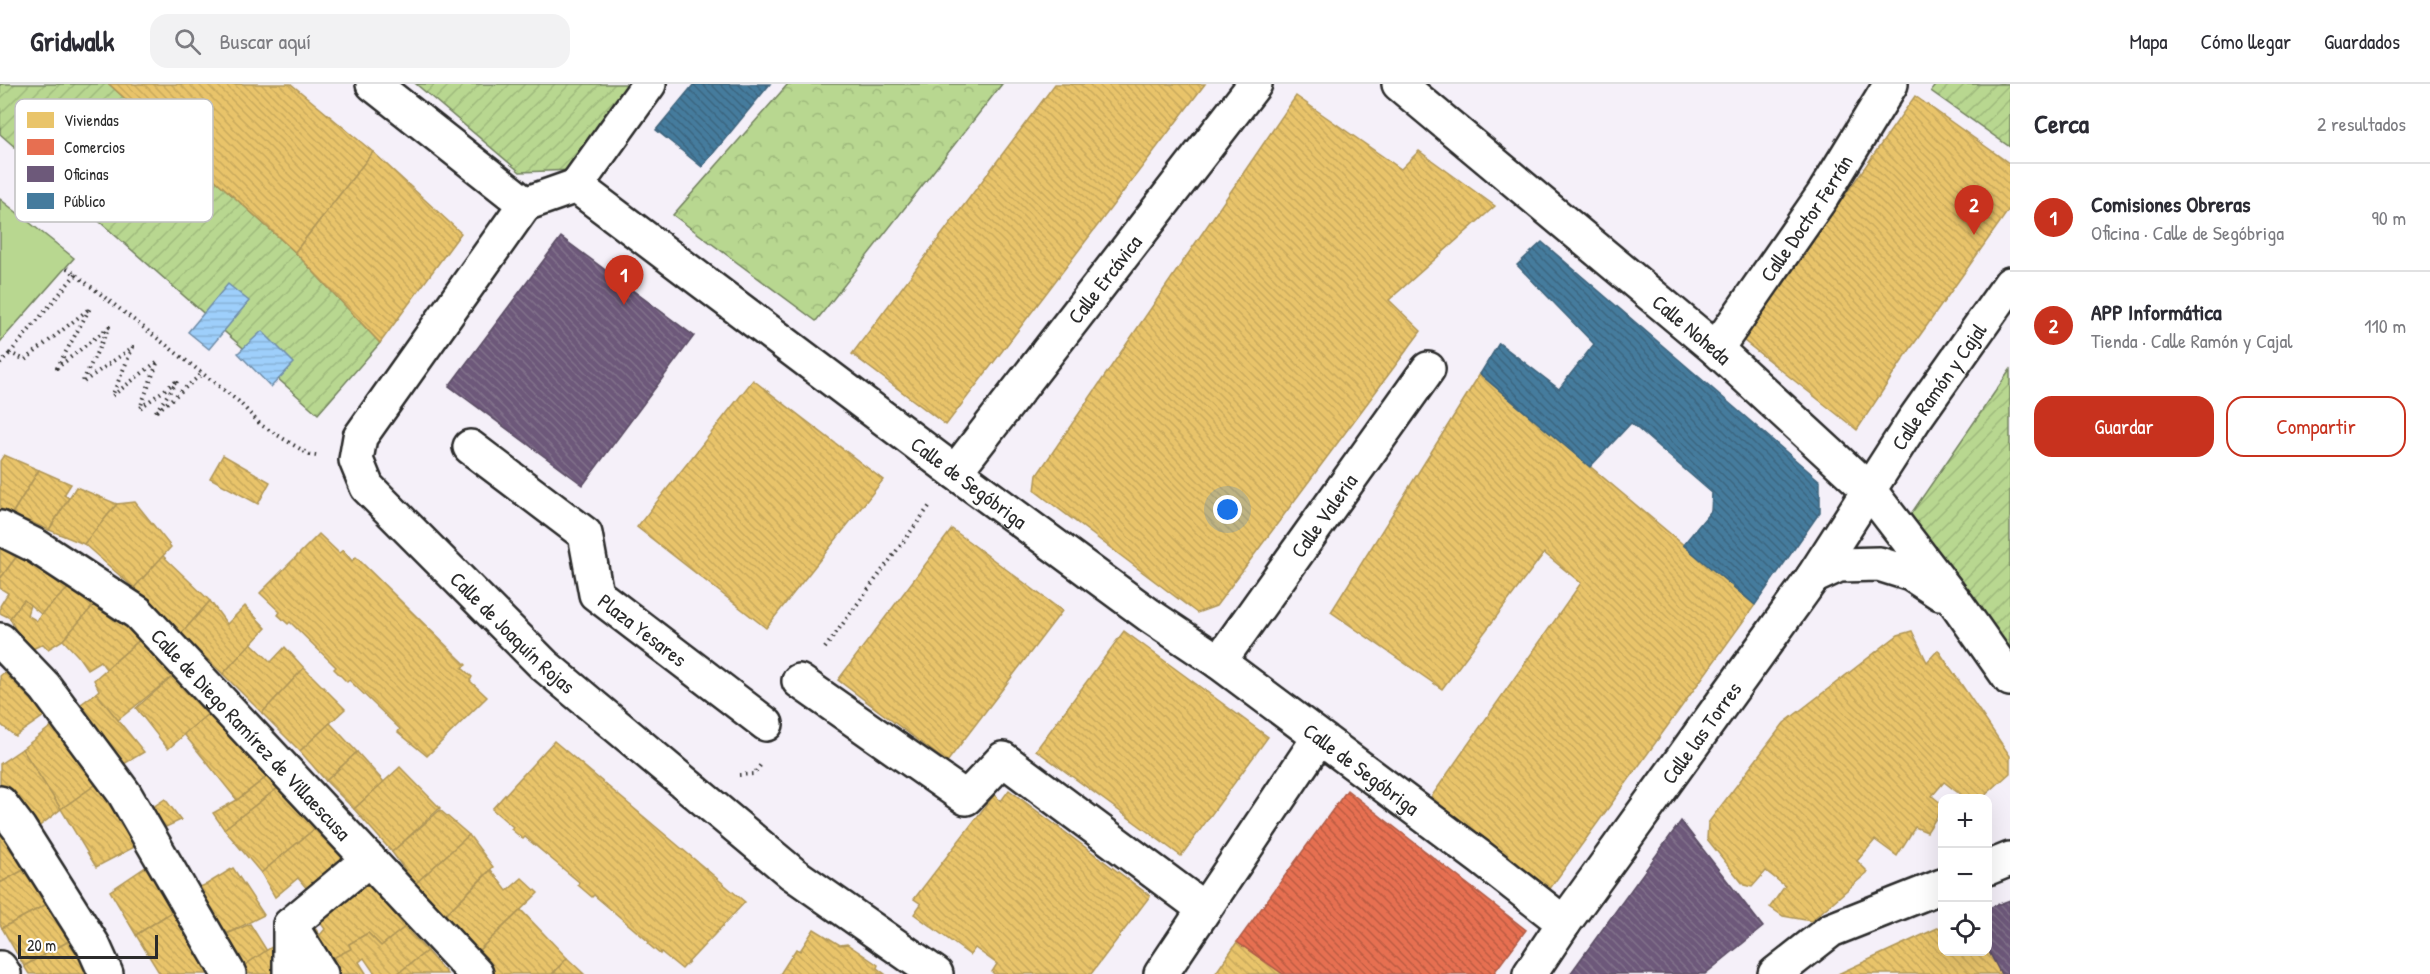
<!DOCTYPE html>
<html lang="es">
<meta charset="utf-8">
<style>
body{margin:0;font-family:"Patrick Hand",sans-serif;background:#f2f2f3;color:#2b2b33}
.controls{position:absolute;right:18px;bottom:18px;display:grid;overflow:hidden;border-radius:12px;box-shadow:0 6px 24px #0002}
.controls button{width:54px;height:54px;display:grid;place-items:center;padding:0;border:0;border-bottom:2px solid #e1e1e2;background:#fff;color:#2b2b33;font:30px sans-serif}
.scale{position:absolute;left:18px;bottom:15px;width:140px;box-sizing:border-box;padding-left:6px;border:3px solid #2b2b2b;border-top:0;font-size:16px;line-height:21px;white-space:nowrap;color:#2b2b2b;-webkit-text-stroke:4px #fff;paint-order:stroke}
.you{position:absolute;left:1228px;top:426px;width:21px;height:21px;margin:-15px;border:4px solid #fff;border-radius:50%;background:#1a73e8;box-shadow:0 0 0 9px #1a73e833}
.badge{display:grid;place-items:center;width:39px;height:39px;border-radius:50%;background:#c8321e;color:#fff;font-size:20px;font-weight:700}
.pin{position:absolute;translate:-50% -50px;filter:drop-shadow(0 2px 3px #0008)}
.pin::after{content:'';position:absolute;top:32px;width:21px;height:18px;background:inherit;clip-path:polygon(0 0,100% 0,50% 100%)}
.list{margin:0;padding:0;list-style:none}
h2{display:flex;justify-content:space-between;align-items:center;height:78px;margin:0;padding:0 24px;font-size:26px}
h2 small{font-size:20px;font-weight:400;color:#7c7c81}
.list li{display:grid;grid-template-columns:39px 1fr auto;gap:18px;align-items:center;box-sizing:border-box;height:108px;padding:0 24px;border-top:2px solid #e1e1e2}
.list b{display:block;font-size:22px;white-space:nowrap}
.list p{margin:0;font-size:20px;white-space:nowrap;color:#7c7c81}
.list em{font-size:20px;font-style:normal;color:#7c7c81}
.actions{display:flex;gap:12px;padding:18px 24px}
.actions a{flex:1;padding:14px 0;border:2px solid #c8321e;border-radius:18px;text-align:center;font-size:21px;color:#c8321e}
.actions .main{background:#c8321e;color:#fff}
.icon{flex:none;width:33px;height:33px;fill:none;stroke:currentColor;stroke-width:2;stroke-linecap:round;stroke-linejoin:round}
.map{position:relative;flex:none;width:2010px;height:890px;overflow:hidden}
header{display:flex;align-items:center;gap:36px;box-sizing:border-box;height:84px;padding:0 30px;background:#fff;border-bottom:2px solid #e1e1e2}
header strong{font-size:28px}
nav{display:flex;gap:33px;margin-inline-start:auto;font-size:21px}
.search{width:420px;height:54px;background:#f2f2f3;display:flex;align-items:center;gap:15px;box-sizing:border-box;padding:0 21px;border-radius:18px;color:#7c7c81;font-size:22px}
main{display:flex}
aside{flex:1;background:#fff}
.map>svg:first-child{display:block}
.grass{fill:#b8d790;stroke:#72815e;stroke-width:1.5}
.park{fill:url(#park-crowns);stroke:#72815e;stroke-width:1.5}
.garden{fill:url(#garden-furrows);stroke:#72815e;stroke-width:1.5}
.water{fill:url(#water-rules);stroke:#708da8;stroke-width:1.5}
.homes{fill:url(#homes-back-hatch);stroke:#b09657;stroke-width:1.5}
.shops{fill:url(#shops-back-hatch);stroke:#af5b46;stroke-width:1.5}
.offices{fill:url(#offices-back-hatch);stroke:#594b62;stroke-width:1.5}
.public{fill:url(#public-back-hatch);stroke:#3d637b;stroke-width:1.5}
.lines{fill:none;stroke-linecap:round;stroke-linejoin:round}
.street-casing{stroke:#2b2b2b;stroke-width:38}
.secondary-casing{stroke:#2b2b2b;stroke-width:38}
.path{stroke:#2b2b2b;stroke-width:4;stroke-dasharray:1.5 4.5;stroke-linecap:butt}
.street{stroke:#fff;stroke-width:33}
.secondary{stroke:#fff;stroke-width:33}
.labels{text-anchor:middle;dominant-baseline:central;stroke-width:6;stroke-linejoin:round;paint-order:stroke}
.street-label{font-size:21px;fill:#2b2b2b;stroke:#fff}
.key{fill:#fff;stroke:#bfbfbf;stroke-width:1.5}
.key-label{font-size:16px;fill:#2b2b2b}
</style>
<header>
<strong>Gridwalk</strong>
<div class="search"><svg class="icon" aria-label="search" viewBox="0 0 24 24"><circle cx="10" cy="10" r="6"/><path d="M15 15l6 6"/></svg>Buscar aquí</div>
<nav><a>Mapa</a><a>Cómo llegar</a><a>Guardados</a></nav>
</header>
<main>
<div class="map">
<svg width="2010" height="890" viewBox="0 0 2010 890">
<defs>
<pattern id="park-crowns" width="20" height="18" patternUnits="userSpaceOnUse" patternTransform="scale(1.5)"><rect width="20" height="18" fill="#b8d790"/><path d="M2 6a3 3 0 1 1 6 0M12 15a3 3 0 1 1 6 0" fill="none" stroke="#9eb97c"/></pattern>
<pattern id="garden-furrows" width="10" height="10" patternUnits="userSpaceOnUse" patternTransform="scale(1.5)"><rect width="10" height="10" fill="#b8d790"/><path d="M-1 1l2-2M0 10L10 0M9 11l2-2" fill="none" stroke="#9eb97c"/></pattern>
<pattern id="water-rules" width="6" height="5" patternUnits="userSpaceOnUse" patternTransform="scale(1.5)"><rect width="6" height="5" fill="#9ecffb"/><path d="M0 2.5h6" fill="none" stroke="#88b2d7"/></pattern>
<pattern id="homes-back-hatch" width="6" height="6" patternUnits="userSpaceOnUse" patternTransform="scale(1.5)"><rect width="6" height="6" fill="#e9c46a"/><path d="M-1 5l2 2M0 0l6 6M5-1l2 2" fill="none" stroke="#c8a95c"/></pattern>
<pattern id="shops-back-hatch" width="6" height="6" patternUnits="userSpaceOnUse" patternTransform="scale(1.5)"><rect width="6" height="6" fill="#e76f51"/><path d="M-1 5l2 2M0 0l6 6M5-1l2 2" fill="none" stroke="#bb5b43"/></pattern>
<pattern id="offices-back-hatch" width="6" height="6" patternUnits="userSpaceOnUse" patternTransform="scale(1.5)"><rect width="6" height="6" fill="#6d597a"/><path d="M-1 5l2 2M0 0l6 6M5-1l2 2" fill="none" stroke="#82728b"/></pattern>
<pattern id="public-back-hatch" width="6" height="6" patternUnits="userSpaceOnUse" patternTransform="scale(1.5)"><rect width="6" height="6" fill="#457b9d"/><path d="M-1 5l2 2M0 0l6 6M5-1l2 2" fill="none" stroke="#3a6580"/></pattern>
</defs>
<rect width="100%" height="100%" fill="#f5f0f9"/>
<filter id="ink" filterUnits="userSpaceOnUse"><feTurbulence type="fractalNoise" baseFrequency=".0167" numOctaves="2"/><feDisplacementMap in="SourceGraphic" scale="12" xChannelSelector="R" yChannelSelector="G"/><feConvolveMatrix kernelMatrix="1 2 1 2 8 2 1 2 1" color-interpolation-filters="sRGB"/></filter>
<g filter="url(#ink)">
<!-- grass -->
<polygon class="grass" points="0,115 74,174 0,258"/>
<!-- park -->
<polygon class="park" points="788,0 1002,0 816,237 673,131"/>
<!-- garden -->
<g class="garden">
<polygon points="0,0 109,0 295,168 380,259 318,330 0,50"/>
<polygon points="416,0 636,0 574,86 520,88"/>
<polygon points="1936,0 2010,0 2010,63 1931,7"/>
<polygon points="2010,286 2010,568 1906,437"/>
</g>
<!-- water -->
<g class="water">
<polygon points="228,200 249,217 209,265 188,248"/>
<polygon points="262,247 294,279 271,303 238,269"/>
</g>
<!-- homes -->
<g class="homes">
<polygon points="109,0 291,0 373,68 295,168"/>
<polygon points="1055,0 1205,0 946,341 852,270"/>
<polygon points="1296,12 1401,85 1419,67 1495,122 1389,216 1421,247 1216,522 1197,529 1035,407 1037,391"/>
<polygon points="1915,12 2010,80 2010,124 1906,271 1857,346 1743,256"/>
<polygon points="373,68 461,149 380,259 295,168"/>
<polygon points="1480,290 1755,521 1549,806 1429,716 1581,499 1544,469 1442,605 1331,528"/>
<polygon points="753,296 883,396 766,544 637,443"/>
<polygon points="4,371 39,386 12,430 0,425 0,377"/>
<polygon points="223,371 270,398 258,420 210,394"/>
<polygon points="39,386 71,400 64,411 69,414 49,446 12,430"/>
<polygon points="76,403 117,420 84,460 49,446"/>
<polygon points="135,418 171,463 134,504 84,460 117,420"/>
<polygon points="952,445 1062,527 947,678 838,596"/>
<polygon points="319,450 339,469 343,466 352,477 356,473 466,581 462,584 472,593 470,597 487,613 427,672 398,648 400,645 349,596 347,598 334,585 336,583 290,538 288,540 278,531 280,528 260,509"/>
<polygon points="0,463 17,472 0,495"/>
<polygon points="17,472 73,500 41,530 24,516 10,534 0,529 0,522 8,509 0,504 0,495"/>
<polygon points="163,472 210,517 181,550 134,504"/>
<polygon points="73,500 96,519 63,556 48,565 43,560 26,568 10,534 24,516 30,521 27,531 37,537 41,530"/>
<polygon points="100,514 142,554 106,585 100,577 87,585 78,572 63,556"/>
<polygon points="210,517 227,540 245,522 266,544 223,590 181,550"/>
<polygon points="1124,547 1268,653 1181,772 1036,666"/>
<polygon points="1912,547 1927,578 1938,566 2010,672 2010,689 1982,714 1965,714 1944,698 1932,712 1942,720 1942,725 1927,748 1915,743 1897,772 1875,756 1857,777 1868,788 1811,837 1783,832 1770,823 1785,802 1766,787 1752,803 1744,801 1707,755 1708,739 1784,639 1898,551"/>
<polygon points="142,554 178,588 118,636 96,609 99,606 94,596"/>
<polygon points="251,559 271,578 285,563 304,584 262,629 223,590"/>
<polygon points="14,580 54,625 15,652 0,640 0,592"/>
<polygon points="304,584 345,625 300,667 262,629"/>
<polygon points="178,588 215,624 168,665 136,624"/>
<polygon points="96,609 144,668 112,687 69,629"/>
<polygon points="215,624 272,689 237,716 184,650"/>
<polygon points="62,634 101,697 61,725 22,665"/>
<polygon points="330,639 357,668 326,697 300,667"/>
<polygon points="554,657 745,818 682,885 661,868 660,870 648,860 649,858 594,811 592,813 578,801 579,798 525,753 523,755 511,745 513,743 492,725"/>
<polygon points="22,665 61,725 32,748 0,699 0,680"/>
<polygon points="357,668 384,698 354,725 326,697"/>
<polygon points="400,683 440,724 392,768 354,725"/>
<polygon points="272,689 282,701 224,745 213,729 237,716"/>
<polygon points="101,697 144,758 96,783 61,725"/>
<polygon points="282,701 318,742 261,789 224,745"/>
<polygon points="1009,706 1150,812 1091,890 994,890 992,888 997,880 975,864 970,871 914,830 921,820 914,815 994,711 1001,717"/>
<polygon points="165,715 181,736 155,748 144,729"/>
<polygon points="440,726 469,751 415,800 392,768"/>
<polygon points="318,742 351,782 313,812 298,794 275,813 261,789"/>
<polygon points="7,745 29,783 0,799 0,750"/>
<polygon points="469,751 493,783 442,834 415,800"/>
<polygon points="156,776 181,822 136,851 110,807"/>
<polygon points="29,783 49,819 2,844 0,840 0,799"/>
<polygon points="233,784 264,831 220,853 191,807 207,800"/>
<polygon points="491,786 507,807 522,794 538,809 473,872 442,834"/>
<polygon points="365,793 405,843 381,862 368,849 349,860 351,865 323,879 304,854 314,843 320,851 325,845 317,834"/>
<polygon points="49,819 71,856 24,882 2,844"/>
<polygon points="181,822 223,890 160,890 136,851"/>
<polygon points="521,826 567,874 552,890 489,890 473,872"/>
<polygon points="250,840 267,867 239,885 220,853"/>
<polygon points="1942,842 1942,868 1988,868 1988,865 2001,890 1838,890"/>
<polygon points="405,843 427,867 397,890 375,890 364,874 359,878 366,889 364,890 331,890 323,879 351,865 349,860 368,849 381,862"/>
<polygon points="814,845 840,861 847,860 878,881 877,884 885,890 780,890 796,865 800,867"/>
<polygon points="285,854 285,890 242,890 239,885"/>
<polygon points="71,856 90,890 29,890 24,882"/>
<polygon points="1237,858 1283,890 1215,890"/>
<polygon points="427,867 447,890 397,890"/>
<polygon points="567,874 584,890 553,890"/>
</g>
<!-- shops -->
<polygon class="shops" points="1347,706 1526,846 1493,890 1283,890 1237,858"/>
<!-- offices -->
<g class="offices">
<polygon points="561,153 694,252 583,401 449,302"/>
<polygon points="1681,737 1763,843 1705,890 1570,890"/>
<polygon points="2010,816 2010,890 2001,890 1988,866 1988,824"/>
</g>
<!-- public -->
<g class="public">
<polygon points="694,0 770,0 702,83 656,46"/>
<polygon points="1542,158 1820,397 1820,428 1755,521 1683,461 1711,427 1712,409 1631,339 1590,383 1480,290 1499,259 1559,305 1594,260 1517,181"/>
</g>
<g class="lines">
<!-- street casing -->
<g class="street-casing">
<g id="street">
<path id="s1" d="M373,0L525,120L576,102L955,388L1149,531L1219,578L1481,774L1564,839"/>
<path id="s2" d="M1399,0L1716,265L1870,407L1957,520L2010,595"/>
<polyline points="576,102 649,0"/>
<path id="s3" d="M525,120L360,353L356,376L367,403L544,581L792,789L936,890"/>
<path id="s4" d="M1716,265L1823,111L1891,0"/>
<path id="s5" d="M470,363L585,450L596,510L766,640"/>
<path id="s6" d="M955,388L1255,0"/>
<path id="s7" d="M0,444L36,462L138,529L476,890"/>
<polyline points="1813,493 1839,481 1879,480 1911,490 1940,509"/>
<polyline points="0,556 45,603 124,709 229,890"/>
<path id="s8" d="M1219,578L1428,285"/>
<polyline points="799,597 966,714 1003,675 1204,825"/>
<polyline points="0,719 19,744 93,861 106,890"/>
<polyline points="0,884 4,890"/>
<polyline points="290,890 290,841"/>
<polyline points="321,890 290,841 369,775"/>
<polyline points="1161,890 1319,654"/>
<path id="s9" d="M1530,890L1564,839L1813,493L1914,336L2010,200"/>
</g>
</g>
<!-- secondary casing -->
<g class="secondary-casing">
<g id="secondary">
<polyline points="1988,784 2010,775"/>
<polyline points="1775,890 1831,846 1942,802"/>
</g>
</g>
<!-- path -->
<g class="path">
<polyline points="67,184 238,317 261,341 310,371 317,372"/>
<polyline points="76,190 10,269 25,276 90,224 57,284 109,243 82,299 133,263 112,312 158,277 140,324 178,296 155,329 203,289"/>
<polyline points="0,280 10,269"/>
<polyline points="825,564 931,420"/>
<polyline points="739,691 754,690 762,679"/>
</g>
<!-- street -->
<use href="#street" class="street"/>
<!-- secondary -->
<use href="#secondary" class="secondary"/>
</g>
</g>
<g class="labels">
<!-- street labels -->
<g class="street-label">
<text stroke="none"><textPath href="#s4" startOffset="159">Calle Doctor Ferrán</textPath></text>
<text stroke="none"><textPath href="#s6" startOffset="244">Calle Ercávica</textPath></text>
<text stroke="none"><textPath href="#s2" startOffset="382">Calle Noheda</textPath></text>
<text stroke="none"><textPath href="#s9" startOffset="716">Calle Ramón y Cajal</textPath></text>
<text stroke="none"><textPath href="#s1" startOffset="740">Calle de Segóbriga</textPath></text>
<text stroke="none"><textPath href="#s8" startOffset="180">Calle Valeria</textPath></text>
<text stroke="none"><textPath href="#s5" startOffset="264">Plaza Yesares</textPath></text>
<text stroke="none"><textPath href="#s3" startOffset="544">Calle de Joaquín Rojas</textPath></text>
<text stroke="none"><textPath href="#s9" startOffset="296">Calle las Torres</textPath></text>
<text stroke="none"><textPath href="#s7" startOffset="328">Calle de Diego Ramírez de Villaescusa</textPath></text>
<text stroke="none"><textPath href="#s1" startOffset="1226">Calle de Segóbriga</textPath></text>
</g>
</g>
<!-- legend -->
<rect x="15" y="15" width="198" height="123" rx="9" class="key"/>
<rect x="27" y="28" width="27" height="16" fill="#e9c46a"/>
<rect x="27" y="55" width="27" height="16" fill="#e76f51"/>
<rect x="27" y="82" width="27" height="16" fill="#6d597a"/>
<rect x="27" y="109" width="27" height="16" fill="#457b9d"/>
<g class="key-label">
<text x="64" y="42">Viviendas</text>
<text x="64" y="69">Comercios</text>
<text x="64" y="96">Oficinas</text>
<text x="64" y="123">Público</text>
</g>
</svg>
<div class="controls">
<button>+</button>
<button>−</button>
<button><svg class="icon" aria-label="locate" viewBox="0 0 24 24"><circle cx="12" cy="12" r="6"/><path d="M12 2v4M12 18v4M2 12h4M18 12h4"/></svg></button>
</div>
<div class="scale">20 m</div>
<div class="you"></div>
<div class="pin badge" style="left:624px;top:221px">1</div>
<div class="pin badge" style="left:1974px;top:151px">2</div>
</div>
<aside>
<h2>Cerca<small>2 resultados</small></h2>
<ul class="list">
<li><span class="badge">1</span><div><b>Comisiones Obreras</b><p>Oficina · Calle de Segóbriga</p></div><em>90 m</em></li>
<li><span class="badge">2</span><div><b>APP Informática</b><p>Tienda · Calle Ramón y Cajal</p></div><em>110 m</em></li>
</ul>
<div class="actions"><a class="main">Guardar</a><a>Compartir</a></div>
</aside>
</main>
